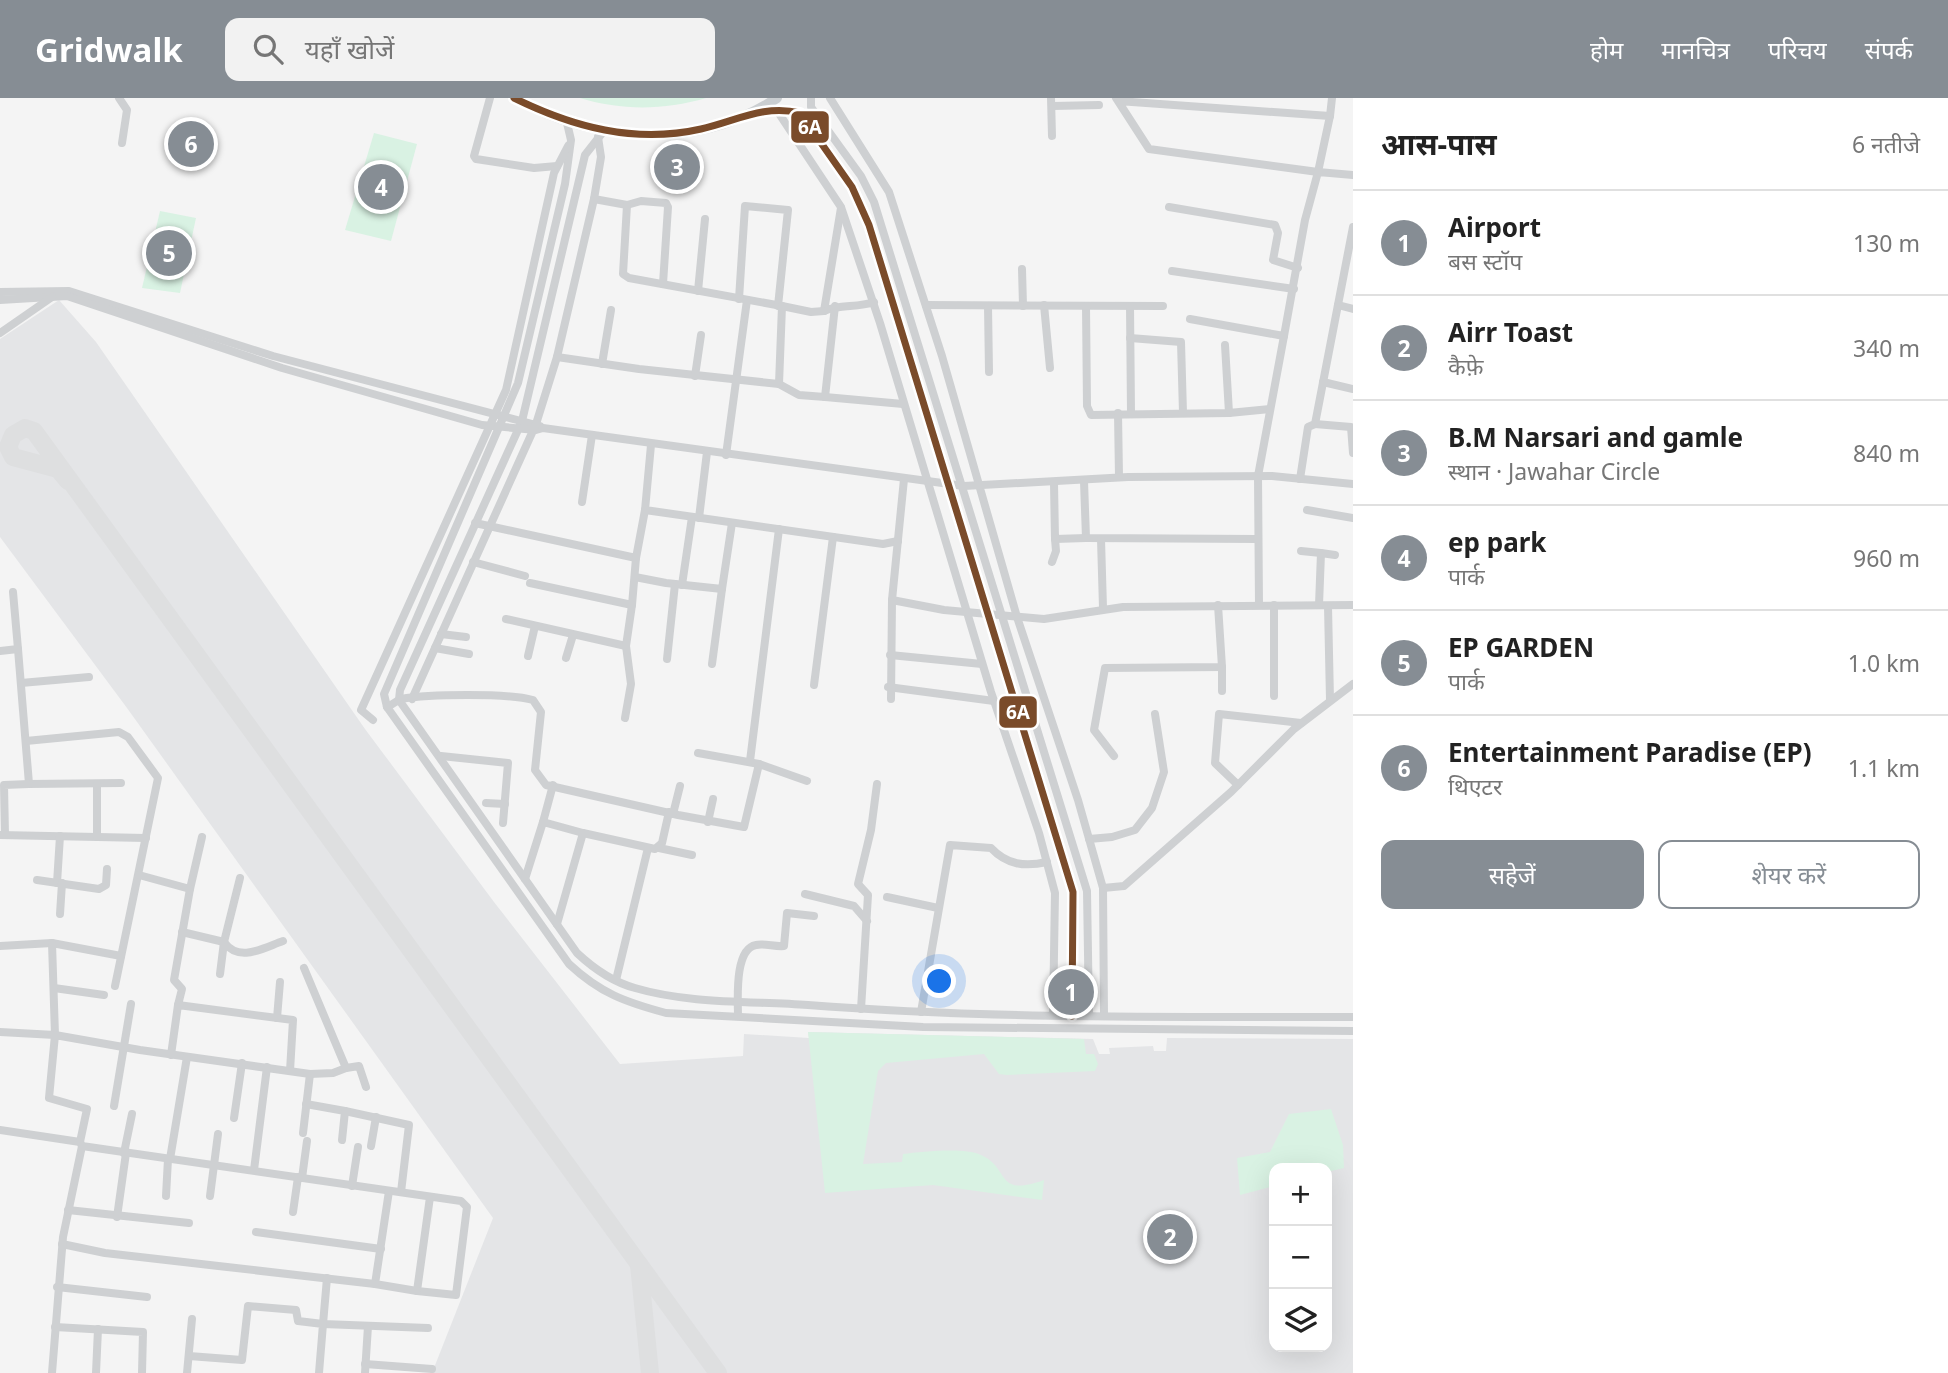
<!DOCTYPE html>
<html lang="hi">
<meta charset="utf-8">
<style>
body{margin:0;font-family:"Noto Sans","Noto Sans Devanagari",sans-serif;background:#f2f2f2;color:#222}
.controls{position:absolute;right:21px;bottom:21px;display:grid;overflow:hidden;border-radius:14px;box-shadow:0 7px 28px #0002}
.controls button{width:63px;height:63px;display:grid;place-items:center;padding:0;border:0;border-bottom:2px solid #e0e0e0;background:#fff;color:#222;font:35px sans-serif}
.you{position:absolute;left:940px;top:884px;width:24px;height:24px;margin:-18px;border:5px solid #fff;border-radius:50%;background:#1a73e8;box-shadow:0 0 0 10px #1a73e833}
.badge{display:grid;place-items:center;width:46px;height:46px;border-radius:50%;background:#868d94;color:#fff;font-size:23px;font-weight:700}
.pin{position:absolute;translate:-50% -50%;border:4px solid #fff;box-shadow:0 2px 7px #0006}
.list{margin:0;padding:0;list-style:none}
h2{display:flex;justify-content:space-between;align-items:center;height:91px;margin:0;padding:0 28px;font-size:30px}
h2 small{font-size:23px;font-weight:400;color:#767676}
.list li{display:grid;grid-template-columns:46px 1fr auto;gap:21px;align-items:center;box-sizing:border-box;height:105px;padding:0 28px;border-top:2px solid #e0e0e0}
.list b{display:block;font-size:26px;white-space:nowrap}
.list p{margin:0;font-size:23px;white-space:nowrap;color:#767676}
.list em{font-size:23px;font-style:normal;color:#767676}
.actions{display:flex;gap:14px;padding:21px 28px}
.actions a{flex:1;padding:16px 0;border:2px solid #868d94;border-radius:14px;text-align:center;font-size:24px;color:#868d94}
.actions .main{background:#868d94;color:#fff}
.icon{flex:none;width:38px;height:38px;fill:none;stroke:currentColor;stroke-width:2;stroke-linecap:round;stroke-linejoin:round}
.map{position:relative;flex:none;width:1353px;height:1275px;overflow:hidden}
header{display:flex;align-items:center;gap:42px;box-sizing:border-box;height:98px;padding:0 35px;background:#868d94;color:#fff}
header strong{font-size:33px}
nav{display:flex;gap:38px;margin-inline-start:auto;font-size:24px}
.search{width:490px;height:63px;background:#f2f2f2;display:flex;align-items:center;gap:18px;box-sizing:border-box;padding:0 24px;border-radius:14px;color:#767676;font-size:26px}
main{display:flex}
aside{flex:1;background:#fff}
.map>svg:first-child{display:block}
.airport{fill:#e4e5e7;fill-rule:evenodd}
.green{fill:#d9f2e3}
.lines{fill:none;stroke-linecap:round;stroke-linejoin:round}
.taxiway{stroke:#dedfe0;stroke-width:18}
.minor{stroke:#ced0d2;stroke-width:8}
.major{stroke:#caced1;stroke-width:10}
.bus-1-casing{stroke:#fff;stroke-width:12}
.bus-1{stroke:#7a4b2a;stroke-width:7}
.line-badge{stroke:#fff;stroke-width:2.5}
.badge-label{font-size:19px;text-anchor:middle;font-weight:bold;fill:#fff}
</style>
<header>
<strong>Gridwalk</strong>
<div class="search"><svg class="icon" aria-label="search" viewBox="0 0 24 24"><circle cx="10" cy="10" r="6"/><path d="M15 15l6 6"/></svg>यहाँ खोजें</div>
<nav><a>होम</a><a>मानचित्र</a><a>परिचय</a><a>संपर्क</a></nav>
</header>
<main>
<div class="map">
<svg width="1353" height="1275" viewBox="0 0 1353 1275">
<rect width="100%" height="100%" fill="#f4f4f4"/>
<!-- airport -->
<path class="airport" d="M59,202L96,244L365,631L494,804L620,966L743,958L744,936L809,940L808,934L1093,941L1099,956H1110L1109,950L1153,948L1154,953H1166L1167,940L1353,941V1275H432L493,1120L127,610L0,439V241ZM1274,1070H1327V1249H1274Z"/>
<!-- green -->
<g class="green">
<path d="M580,0H706C665,12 622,13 580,0Z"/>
<polygon points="374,35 417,46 391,143 345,132"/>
<polygon points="160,113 196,120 180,195 142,190"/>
<path d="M808,934L1084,941L1086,956H1094L1098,966L1095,973L1007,977L999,976L984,956L886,965L878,973L863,1066L902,1064L903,1056C923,1054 963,1049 981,1057C1011,1070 994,1100 1044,1082L1042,1102L933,1087L825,1095Z"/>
<polygon points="1331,1011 1343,1047 1344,1070 1327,1074 1327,1070 1274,1070 1274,1088 1240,1097 1237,1060 1270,1054 1289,1016"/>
</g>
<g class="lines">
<!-- taxiway -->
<g class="taxiway">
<polyline points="68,383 58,371 13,359 8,349 13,337 25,330 34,333 718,1275"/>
<polyline points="639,1167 650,1275"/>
</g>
<!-- minor -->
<g class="minor">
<polyline points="119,0 127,12 122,45"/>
<polyline points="490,0 474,58 476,61 534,70 557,68"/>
<polyline points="811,0 811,9 861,78 874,104 1087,793 1089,918"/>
<polyline points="830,0 889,94 942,258 1017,519 1078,702 1103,790 1104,918"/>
<polyline points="1051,0 1052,38"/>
<polyline points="1116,0 1118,3 1330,18 1318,74 1149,51 1118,3"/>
<polyline points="1053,8 1099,7"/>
<polyline points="776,11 841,109 880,225 991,594 1039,735 1055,795 1053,917"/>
<polyline points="757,12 800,15 852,89 869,127 1073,794 1072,918"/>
<polyline points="1330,18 1332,0"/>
<path d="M567,25L571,42L565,86L518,285L384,596L387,609L569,866C600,895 625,904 666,915L923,929L1353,933"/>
<path d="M603,34L585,57L522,323L400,592L399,602L577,855C593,870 613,884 635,890C689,906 752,903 808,907C989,921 1172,919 1353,919"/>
<polyline points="594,101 627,107 623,176 629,180 782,208"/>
<polyline points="627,107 641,103 666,105 668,109 663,186"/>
<polyline points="1169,109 1275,127 1278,135 1273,162 1298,170"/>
<path d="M841,110L824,213C840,206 857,210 874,204"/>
<polyline points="1022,171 1023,208"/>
<polyline points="1172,173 1294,191"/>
<polyline points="698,193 705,121"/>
<polyline points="0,194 69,193 273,258 540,328"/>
<polyline points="739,201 745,108 788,112 778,208"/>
<polyline points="0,202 67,198 282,270 482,327 536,332 543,330 964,388 1128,379 1272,378 1353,386"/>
<polyline points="926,207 1163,208"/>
<polyline points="1044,207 1050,270"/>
<polyline points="1338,207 1353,211"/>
<polyline points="988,208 989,274"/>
<polyline points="1086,208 1087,308 1091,317 1229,315 1225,247"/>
<polyline points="1130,208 1131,315"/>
<polyline points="824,213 811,214 782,208 779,286 799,297 825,299 835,208"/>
<polyline points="1190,221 1284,238 1305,122 1318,74 1353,77"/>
<polyline points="0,235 52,199"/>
<polyline points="1130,240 1181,244 1183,315"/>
<polyline points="557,259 639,271 779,286"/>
<polyline points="602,266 611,212"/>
<polyline points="695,278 701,237"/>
<polyline points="1323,284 1353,291"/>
<polyline points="825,299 903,306"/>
<polyline points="1118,315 1119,379"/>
<polyline points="1229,315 1270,311"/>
<polyline points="1315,326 1351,329 1353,355"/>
<polyline points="651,347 645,412 883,446 898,443"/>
<polyline points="726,357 747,202"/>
<polyline points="1300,381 1308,329 1315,326 1353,129"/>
<polyline points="1084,383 1086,440 1257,441"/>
<polyline points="1054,385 1055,441 1086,440"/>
<polyline points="582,404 592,337"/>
<polyline points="1307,412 1353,420"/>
<polyline points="699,420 707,354"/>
<polyline points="475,425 636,460 645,412"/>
<polyline points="1101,441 1103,510"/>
<polyline points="1301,453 1321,455"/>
<polyline points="473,464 525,478"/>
<polyline points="1052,464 1056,453 1055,441"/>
<polyline points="635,479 666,485 722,491 732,425"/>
<polyline points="530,485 632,507 636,460"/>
<polyline points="682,487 692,419"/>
<polyline points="892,502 944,512 1044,521 1123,509 1353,507"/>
<polyline points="1259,506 1258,378 1284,238"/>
<polyline points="1319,507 1321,455 1335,457"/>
<polyline points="1328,508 1330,602"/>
<polyline points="506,521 626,548"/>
<polyline points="441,536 466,539"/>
<polyline points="435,550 469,556"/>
<polyline points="18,551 29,686 121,685"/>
<polyline points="0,553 18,551 13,494"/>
<polyline points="890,557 982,566"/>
<polyline points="528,558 535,528"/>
<polyline points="566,560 573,537"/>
<polyline points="667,561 675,486"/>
<polyline points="712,566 722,491"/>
<polyline points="21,585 89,579"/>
<polyline points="814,587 833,439"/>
<polyline points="888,589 994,603"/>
<polyline points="1222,593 1222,569"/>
<polyline points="1274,598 1274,507"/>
<polyline points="412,601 536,326 557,259 594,101 601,59 598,39"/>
<polyline points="891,601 892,502 904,381"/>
<path d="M387,609C392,607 396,603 401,601C428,596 507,595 533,602L541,614L535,672L546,687L678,717L744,729L759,666L698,655"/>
<polyline points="625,620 631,586 626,548 632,507"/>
<polyline points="373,622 361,612 506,292 554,75 568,48"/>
<polyline points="26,643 119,634 128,639 158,680 115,888"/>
<polyline points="441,658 508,665 503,725"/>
<polyline points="1114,658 1094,632 1105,570 1222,569 1218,507"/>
<polyline points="750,663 779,431"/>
<polyline points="759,666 807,683"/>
<polyline points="1238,687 1215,665 1219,616 1301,625"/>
<polyline points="486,705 505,706"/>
<polyline points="673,716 680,688"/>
<polyline points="543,724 553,687"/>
<polyline points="708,724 713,701"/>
<polyline points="583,735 655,751 662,745 669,714"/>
<polyline points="0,737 146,740"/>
<polyline points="5,737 4,687 29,686"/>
<polyline points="97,739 97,686"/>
<polyline points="1089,741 1112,739 1135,732 1152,710 1164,674 1155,616"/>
<polyline points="659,750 692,757"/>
<polyline points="139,777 190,791 202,739"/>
<polyline points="525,781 543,724 583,735 557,826"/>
<polyline points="37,782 99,791 106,787 107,771"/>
<polyline points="57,785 60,738"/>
<polyline points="1103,790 1124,788 1231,694 1294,631 1353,586"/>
<polyline points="805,796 854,808 867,823"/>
<polyline points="887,799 938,810"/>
<polyline points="60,816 62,785"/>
<polyline points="182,834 224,844 240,780"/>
<path d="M224,844C239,865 263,850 283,843"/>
<polyline points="0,848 52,845 121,858"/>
<polyline points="220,876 224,844"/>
<polyline points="616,882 648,750"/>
<polyline points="54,890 104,897"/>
<polyline points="178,907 182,891 174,882 190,791"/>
<polyline points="861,911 868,797 858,786 871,732 877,686"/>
<path d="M921,914L950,747L991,750C1007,767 1025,769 1047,764"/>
<path d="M738,918C738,902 734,851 756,847C764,845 775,849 784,848L787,815L814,818"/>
<polyline points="277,920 280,884"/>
<polyline points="0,934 55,937 52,845"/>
<polyline points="171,957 178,907 293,922 290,973"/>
<polyline points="346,970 359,968 366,989"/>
<polyline points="306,1006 345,1013 342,1042"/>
<polyline points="114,1008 131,906"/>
<polyline points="345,1013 409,1027 401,1094"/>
<polyline points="234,1020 242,965"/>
<polyline points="0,1032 80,1044 82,1048 461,1103 467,1109 456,1197 417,1193 430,1099"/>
<polyline points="303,1035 310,976"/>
<polyline points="80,1044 87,1011 49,1000 55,937 140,952 310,976 333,975 346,970 304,870"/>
<polyline points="371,1048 376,1019"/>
<polyline points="124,1055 132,1016"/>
<polyline points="170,1061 187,959"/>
<polyline points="254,1072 267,969"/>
<polyline points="302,1080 307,1043"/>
<polyline points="352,1088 358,1049"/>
<polyline points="389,1093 375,1186 417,1193"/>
<polyline points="166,1098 168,1061"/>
<polyline points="210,1098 218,1036"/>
<polyline points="68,1112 189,1125"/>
<polyline points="293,1114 298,1079"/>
<polyline points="117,1119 126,1055"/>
<polyline points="256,1134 381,1151"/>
<polyline points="62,1146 105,1155 375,1186"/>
<polyline points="327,1180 323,1226 428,1230"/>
<polyline points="57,1189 147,1199"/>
<polyline points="55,1229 143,1234 142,1275"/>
<polyline points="189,1258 242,1262 248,1208 296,1212 298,1223 323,1226 319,1275"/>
<polyline points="365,1266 432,1271"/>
<polyline points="52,1275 63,1139 82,1048"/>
<polyline points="96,1275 98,1231"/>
<polyline points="187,1275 192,1221"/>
<polyline points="365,1275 368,1228"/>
</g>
<!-- major -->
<path class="major" d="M514,0C595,45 697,53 777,0"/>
<!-- bus-1 casing -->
<g class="bus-1-casing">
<path id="bus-1" d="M514,0C573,29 635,46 701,31C736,23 764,6 800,15L852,89L869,127L1073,794L1072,918"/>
</g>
<!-- bus-1 -->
<use href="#bus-1" class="bus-1"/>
</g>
<g class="line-badge">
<rect x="790" y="12" width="40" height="34" rx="7" fill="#7a4b2a"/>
<rect x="998" y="597" width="40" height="34" rx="7" fill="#7a4b2a"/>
</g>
<g class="badge-label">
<text x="810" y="36">6A</text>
<text x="1018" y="621">6A</text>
</g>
</svg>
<div class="controls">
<button>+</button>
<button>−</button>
<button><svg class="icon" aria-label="layers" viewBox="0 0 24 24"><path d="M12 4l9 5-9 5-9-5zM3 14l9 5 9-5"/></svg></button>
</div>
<div class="you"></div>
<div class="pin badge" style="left:1071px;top:894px">1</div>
<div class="pin badge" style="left:1170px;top:1139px">2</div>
<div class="pin badge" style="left:677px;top:69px">3</div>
<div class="pin badge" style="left:381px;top:89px">4</div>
<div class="pin badge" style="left:169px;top:155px">5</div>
<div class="pin badge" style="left:191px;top:46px">6</div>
</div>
<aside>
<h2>आस-पास<small>6 नतीजे</small></h2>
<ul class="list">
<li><span class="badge">1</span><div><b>Airport</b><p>बस स्टॉप</p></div><em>130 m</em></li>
<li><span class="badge">2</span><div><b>Airr Toast</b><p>कैफ़े</p></div><em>340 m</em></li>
<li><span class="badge">3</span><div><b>B.M Narsari and gamle</b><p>स्थान · Jawahar Circle</p></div><em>840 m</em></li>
<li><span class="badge">4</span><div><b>ep park</b><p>पार्क</p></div><em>960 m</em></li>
<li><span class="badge">5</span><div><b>EP GARDEN</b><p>पार्क</p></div><em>1.0 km</em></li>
<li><span class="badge">6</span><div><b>Entertainment Paradise (EP)</b><p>थिएटर</p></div><em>1.1 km</em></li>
</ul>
<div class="actions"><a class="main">सहेजें</a><a>शेयर करें</a></div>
</aside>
</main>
